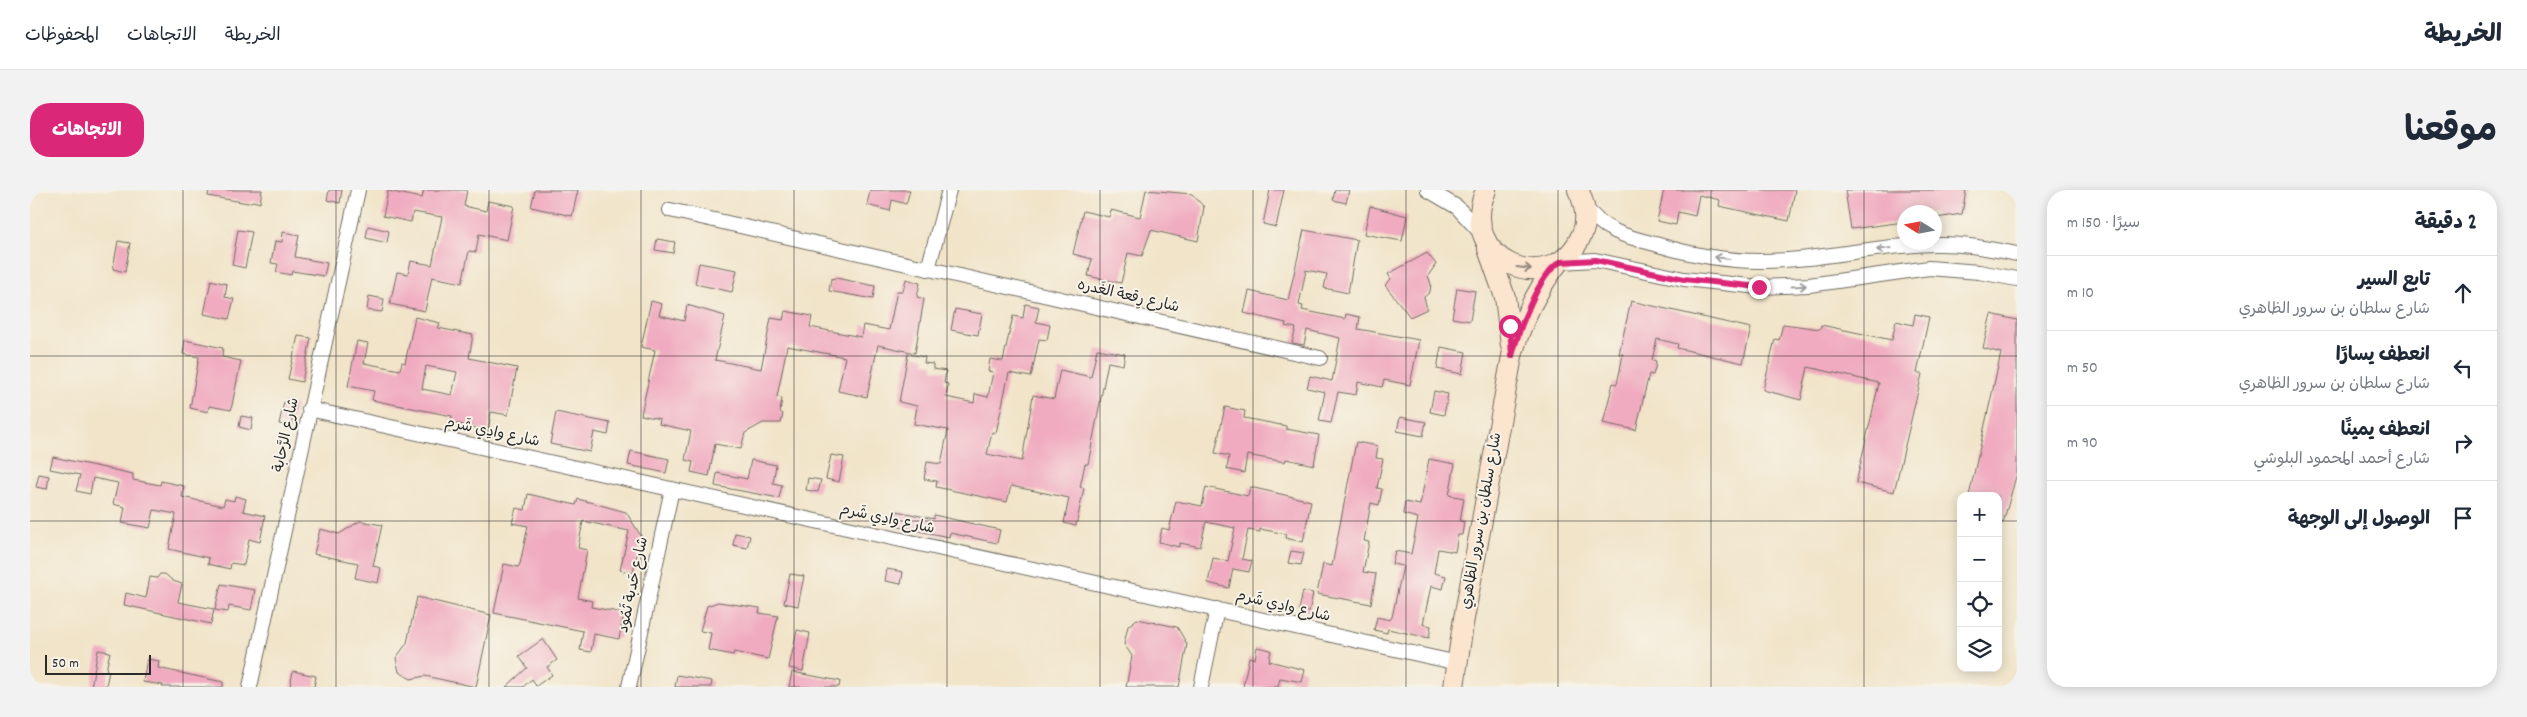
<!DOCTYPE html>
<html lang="ar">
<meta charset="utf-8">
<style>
body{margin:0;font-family:Dekko,"Playpen Sans Arabic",sans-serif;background:#f2f2f3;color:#1f2937;direction:rtl}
.controls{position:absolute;right:15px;bottom:15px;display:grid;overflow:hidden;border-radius:10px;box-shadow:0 2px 12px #0003}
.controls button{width:45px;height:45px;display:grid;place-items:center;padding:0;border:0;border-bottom:1px solid #e0e1e3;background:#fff;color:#1f2937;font:25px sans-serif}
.compass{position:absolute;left:1867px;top:15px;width:45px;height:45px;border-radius:50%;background:#fff;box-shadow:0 2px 12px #0003;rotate:281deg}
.scale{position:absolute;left:15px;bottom:12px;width:106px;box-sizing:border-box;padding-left:5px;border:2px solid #2b2b2b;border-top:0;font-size:14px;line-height:18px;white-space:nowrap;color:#2b2b2b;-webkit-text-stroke:4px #f7f3e8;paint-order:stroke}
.stop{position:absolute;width:15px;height:15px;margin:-11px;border:4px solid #db2777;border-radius:50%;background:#fff}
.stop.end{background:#db2777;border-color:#fff;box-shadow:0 1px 5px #0008}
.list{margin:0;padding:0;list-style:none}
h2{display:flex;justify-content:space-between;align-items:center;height:65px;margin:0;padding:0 20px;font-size:21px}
h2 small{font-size:16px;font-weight:400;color:#747a83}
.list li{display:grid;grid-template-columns:32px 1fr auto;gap:15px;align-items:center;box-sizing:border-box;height:75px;padding:0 20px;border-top:1px solid #e0e1e3}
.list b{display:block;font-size:19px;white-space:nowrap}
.list p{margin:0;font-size:16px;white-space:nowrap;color:#747a83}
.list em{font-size:16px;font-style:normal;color:#747a83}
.icon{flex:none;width:28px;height:28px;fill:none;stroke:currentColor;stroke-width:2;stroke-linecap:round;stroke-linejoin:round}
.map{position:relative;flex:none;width:1987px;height:497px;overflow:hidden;direction:ltr;border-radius:20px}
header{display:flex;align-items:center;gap:30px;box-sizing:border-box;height:70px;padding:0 25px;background:#fff;border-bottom:1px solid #e0e1e3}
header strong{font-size:24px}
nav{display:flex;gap:28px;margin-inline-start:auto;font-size:18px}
.intro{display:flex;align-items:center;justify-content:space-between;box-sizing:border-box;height:120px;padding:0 30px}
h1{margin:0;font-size:35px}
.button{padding:12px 22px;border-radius:20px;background:#db2777;color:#fff;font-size:18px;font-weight:700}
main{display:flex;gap:30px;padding:0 30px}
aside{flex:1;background:#fff;border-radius:20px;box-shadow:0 2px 12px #0003}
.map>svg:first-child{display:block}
.building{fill:#f0abc0;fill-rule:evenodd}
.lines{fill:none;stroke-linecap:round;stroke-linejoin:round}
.street-casing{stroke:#706c62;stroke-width:16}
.secondary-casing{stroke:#706c62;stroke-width:22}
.street{stroke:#fff;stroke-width:14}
.secondary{stroke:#fce5cf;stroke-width:20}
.oneway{stroke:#a0a0a0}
.oneway2{stroke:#94887d}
.route{stroke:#db2777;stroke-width:6}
.grid{fill:none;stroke:#2b2b2b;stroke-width:1;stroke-opacity:0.55}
.labels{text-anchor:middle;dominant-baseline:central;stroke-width:4;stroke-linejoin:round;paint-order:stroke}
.street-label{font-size:15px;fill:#2b2b2b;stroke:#f7f3e8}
</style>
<header>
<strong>الخريطة</strong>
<nav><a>الخريطة</a><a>الاتجاهات</a><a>المحفوظات</a></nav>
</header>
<div class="intro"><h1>موقعنا</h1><a class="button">الاتجاهات</a></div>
<main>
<aside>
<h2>2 دقيقة<small>سيرًا · 150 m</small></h2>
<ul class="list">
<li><svg class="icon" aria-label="ahead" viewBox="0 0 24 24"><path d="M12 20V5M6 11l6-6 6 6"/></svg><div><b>تابع السير</b><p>شارع سلطان بن سرور الظاهري</p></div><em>10 m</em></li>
<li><svg class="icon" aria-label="left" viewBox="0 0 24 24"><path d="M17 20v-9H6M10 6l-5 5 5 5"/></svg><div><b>انعطف يسارًا</b><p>شارع سلطان بن سرور الظاهري</p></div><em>50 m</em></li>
<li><svg class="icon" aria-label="right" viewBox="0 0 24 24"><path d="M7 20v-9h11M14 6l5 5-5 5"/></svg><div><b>انعطف يمينًا</b><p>شارع أحمد المحمود البلوشي</p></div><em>90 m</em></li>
<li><svg class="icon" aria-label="arrive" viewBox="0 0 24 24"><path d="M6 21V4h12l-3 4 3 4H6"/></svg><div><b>الوصول إلى الوجهة</b></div></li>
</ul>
</aside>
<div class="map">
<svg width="1987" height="497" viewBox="0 0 1987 497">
<rect width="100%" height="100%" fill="#f7f3e8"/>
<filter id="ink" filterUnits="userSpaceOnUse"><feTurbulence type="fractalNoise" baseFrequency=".02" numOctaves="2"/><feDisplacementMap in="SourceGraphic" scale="10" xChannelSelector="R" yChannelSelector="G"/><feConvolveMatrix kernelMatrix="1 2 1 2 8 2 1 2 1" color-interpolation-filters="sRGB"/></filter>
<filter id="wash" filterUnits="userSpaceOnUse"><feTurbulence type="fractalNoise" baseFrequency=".0096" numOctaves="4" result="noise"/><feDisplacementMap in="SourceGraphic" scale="20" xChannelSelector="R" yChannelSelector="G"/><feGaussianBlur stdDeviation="1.12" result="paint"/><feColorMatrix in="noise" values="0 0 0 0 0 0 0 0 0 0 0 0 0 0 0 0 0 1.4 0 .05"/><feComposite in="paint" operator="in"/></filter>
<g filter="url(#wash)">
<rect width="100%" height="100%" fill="#f1e4c9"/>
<g id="blocks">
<!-- building -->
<g class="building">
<polygon points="179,0 232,0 230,13 223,11 218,13 178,6"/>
<polygon points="299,0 312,0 310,13 297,10"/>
<polygon points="394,0 437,0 434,16 456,21 458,11 484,16 477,50 449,44 446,62 439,61 432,93 402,87 395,121 360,114 367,82 378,84 381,71 402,75 412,27 383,22 381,32 353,26 358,1 392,8"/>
<polygon points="505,0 548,0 542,26 501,17"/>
<polygon points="840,0 880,0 876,14 862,10 860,21 837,15"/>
<polygon points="1116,0 1162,4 1174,17 1168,51 1121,40 1112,66 1098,63 1091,93 1058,86 1062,69 1043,64 1053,21 1079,27 1081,20 1110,27"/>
<polygon points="1240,0 1254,0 1246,37 1233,34"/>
<polygon points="1305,0 1319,0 1316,13 1303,10"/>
<polygon points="1634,0 1765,0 1759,31 1689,16 1690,10 1669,5 1665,26 1648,22 1646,35 1627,31"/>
<polygon points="1815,0 1936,0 1932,24 1906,28 1904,22 1874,22 1874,32 1821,39"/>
<polygon points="1340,16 1377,26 1372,51 1334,44"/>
<polygon points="338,36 359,41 357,53 336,48"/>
<polygon points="208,40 222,42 215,78 202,75"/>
<polygon points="1274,40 1327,50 1318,103 1294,98 1297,84 1276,80 1269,115 1273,116 1272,120 1315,129 1316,124 1330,127 1328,139 1389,150 1380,195 1354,190 1352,197 1328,192 1326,205 1308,202 1301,233 1289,231 1295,202 1277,198 1280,186 1302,191 1310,148 1277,140 1274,155 1262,153 1266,138 1255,136 1256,133 1214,123 1219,101 1258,110"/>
<polygon points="253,42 269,45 265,67 297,73 294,86 262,81 261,85 246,82 248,74 241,73 245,51 252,52"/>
<polygon points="627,49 645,52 643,63 625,60"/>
<polygon points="88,51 100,53 95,82 83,79"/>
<polygon points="1397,63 1406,74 1398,86 1401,94 1400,102 1394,107 1397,119 1380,127 1355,95 1361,89 1358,84"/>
<polygon points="669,73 707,80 702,102 665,94"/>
<polygon points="806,88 845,96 843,109 799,101 801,89"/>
<polygon points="876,89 890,93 887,107 894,109 885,163 848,155 837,207 808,201 815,167 757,156 747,207 752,208 750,222 753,224 751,233 733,233 715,243 711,259 685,254 679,286 661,282 663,272 655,270 661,241 629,234 630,229 611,225 625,160 611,157 621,111 632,114 629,125 654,131 657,115 695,126 685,170 731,179 741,128 753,130 755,121 782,126 780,137 831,147 833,135 859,140 867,101 873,101"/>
<polygon points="181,90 197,94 195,107 204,109 199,129 174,124"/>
<polygon points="1427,98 1445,101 1440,131 1422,128"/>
<polygon points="339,106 354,109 352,122 337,120"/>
<polygon points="1601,111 1721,138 1713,173 1647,158 1648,154 1627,149 1622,170 1626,171 1625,178 1623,185 1619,184 1606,240 1573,233 1583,193 1587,194 1590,180 1593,164 1589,164"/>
<polygon points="995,114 1009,117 1006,132 1020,135 1017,150 1009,149 1001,187 979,183 966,243 962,242 957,264 992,271 1003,205 1024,209 1030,180 1061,187 1067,159 1095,164 1093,175 1078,172 1058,274 1055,274 1050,297 1054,298 1046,336 1034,333 1039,308 981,296 977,312 906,297 907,291 894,289 897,272 911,274 918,240 884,234 887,216 869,212 878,164 895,167 894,173 903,174 903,179 916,181 914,193 918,194 916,207 944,213 945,204 958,207 963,182 958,181 960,169 973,171 983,126 993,128"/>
<polygon points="925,119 952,124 948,145 921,140"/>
<polygon points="1885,124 1899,127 1887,183 1892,184 1864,302 1826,293 1849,193 1778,177 1771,210 1733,200 1745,149 1749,150 1753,134 1790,139 1791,135 1862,150 1866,131 1883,135"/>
<polygon points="1961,124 1987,130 1987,283 1973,333 1968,332 1968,306 1939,306 1971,163 1953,158"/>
<path d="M385,127L410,133L408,138L443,145L439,168L487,178L478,225L461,222L458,241L421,232L422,226L342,210L344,201L318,196L327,151L338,153L334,173L370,180L372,172L375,173ZM396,176L427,182L422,205L392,199Z"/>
<polygon points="268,146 281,148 272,192 258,189"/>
<polygon points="155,150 193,158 192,167 211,171 201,220 179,216 178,222 160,218 169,167 153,164"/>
<polygon points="1411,157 1436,162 1432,184 1407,179"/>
<polygon points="1404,201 1418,204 1414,225 1400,222"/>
<polygon points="254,212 266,215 261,236 249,234"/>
<polygon points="1195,217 1215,221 1214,228 1256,236 1256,239 1289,245 1284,275 1256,269 1255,272 1217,265 1214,283 1197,279 1199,266 1185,263"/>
<polygon points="526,222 580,233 578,245 564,242 560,262 520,254"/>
<polygon points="211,226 223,228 221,240 209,237"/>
<polygon points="1370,227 1396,232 1393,246 1367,241"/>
<polygon points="1326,252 1348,256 1346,268 1353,269 1347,298 1352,299 1349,315 1341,313 1334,351 1339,352 1333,382 1346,384 1341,414 1287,404 1293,374 1302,376"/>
<polygon points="601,261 639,269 636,283 598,275"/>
<polygon points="801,265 814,267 809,292 796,289"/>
<polygon points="23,267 103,284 103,290 130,295 131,291 154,296 152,307 193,316 195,309 204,311 205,306 216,309 213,321 235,326 230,352 219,349 214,375 201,373 200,379 178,374 179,368 139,359 146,324 124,320 120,338 92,333 95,317 83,314 88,293 63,288 60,304 46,301 50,285 20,279"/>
<polygon points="1399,269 1425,274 1419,305 1434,308 1430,331 1434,332 1432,345 1428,345 1425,362 1408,359 1404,383 1416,386 1413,399 1401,396 1393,434 1401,436 1399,448 1358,439 1357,443 1344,440 1347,427 1360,430 1362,427 1373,376 1362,374 1365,361 1381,364 1388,328 1373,324 1375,312 1390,315"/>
<polygon points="721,270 746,275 743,293 752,295 749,308 685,296 687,283 717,289"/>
<polygon points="9,284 19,286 17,299 6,297"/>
<polygon points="778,288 791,290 788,302 776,300"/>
<polygon points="1176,297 1218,306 1220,297 1281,311 1273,352 1255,348 1256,344 1230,339 1230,342 1218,340 1212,369 1222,371 1219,382 1203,379 1199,398 1178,393 1183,368 1198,371 1205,338 1176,332 1170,357 1150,353 1149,357 1129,352 1132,338 1139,340 1146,311 1172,316"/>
<polygon points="498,304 546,315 548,309 596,322 611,346 603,383 590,380 599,341 553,331 548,358 557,360 548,408 562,411 561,417 594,423 589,449 564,444 561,462 550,460 553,441 464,423 474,374 488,377 490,374 498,336 482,333 486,318 495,320"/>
<polygon points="867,321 904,329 904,325 970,340 967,353 920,343 919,347 864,336"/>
<polygon points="330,331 352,335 343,376 351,378 348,393 325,388 328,373 284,364 290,339 309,344"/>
<polygon points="705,343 720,346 717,358 703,355"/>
<polygon points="1261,361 1274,363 1271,375 1258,373"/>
<polygon points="857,379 873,382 871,394 855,391"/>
<polygon points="130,384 135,384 143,391 152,394 148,412 184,419 181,434 94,415 96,403 116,408 120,387 127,388"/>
<polygon points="760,384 774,386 768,416 754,413"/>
<polygon points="191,394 225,400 221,420 199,416 198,422 185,420"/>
<polygon points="1273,401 1283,403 1279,422 1269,420"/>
<polygon points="387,407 461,425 446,497 395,486 381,489 369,482 366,468 377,453"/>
<polygon points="688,412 730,418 729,423 748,426 738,469 704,462 703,465 678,460 681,443 670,441 677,416"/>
<polygon points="1107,429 1147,437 1157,454 1149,497 1096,497 1102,466 1094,454 1098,436"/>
<polygon points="767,440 780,443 773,481 759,478"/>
<polygon points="513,449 527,470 517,477 522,485 506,496 502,489 493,497 476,497 497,478 489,466"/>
<polygon points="1227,457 1241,460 1239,471 1275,480 1272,492 1250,488 1248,497 1213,497 1219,467 1225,469"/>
<polygon points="68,460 80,462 76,480 79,481 76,496 61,497"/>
<polygon points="117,469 129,471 128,478 193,492 193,497 132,497 133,495 113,492"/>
<polygon points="263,481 286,486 284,497 260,497"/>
<polygon points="762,482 810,491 809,497 759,497"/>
<polygon points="647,485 682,491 681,497 645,497"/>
</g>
</g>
</g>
<g filter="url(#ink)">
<use href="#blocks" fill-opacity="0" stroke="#706c62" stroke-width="1"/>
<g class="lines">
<!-- street casing -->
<g class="street-casing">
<g id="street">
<polyline points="1398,0 1427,17 1451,43"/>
<path d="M1554,15C1571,40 1596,47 1625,54C1658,64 1695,71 1730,71C1788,71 1846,55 1904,54C1932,53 1960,59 1987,64"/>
<polyline points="640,20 1290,168"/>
<polyline points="1530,72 1565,70 1654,89 1729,97 1779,95 1899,78 1949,82 1987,89"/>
<polyline points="898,79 919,0"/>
<polyline points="279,219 1428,473"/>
<polyline points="220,497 328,0"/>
<polyline points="599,497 642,299"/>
<polyline points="1171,497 1187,419"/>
</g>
</g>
<!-- secondary casing -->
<g class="secondary-casing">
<g id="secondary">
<path d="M1456,0C1425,71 1523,113 1552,44C1558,31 1555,13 1548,0"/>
<polyline points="1458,59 1475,107 1481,156"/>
<path d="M1424,497L1433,434L1482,166C1491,131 1505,103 1527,74"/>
</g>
</g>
<!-- street -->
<use href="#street" class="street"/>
<!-- secondary -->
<use href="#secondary" class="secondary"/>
</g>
<!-- one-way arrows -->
<defs><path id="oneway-shaft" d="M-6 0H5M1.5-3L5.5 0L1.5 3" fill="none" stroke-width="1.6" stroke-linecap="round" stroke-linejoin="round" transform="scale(1.25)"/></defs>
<g class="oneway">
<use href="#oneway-shaft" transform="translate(1854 59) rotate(173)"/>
<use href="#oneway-shaft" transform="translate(1692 68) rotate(-172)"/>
<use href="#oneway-shaft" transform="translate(1769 96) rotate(-3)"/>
</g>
<use class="oneway2" href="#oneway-shaft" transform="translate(1494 78) rotate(7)"/>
</g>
<g class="lines" filter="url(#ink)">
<!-- route -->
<path class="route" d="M1480,136L1482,166C1488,142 1508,85 1530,72L1566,70L1654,89L1729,97"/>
</g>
<!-- grid -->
<path class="grid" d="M153,0V497M306,0V497M459,0V497M611,0V497M764,0V497M917,0V497M1070,0V497M1223,0V497M1376,0V497M1528,0V497M1681,0V497M1834,0V497M0,166H1987M0,331H1931M1968,331H1987"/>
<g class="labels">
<!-- street labels -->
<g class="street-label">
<text transform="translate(1098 107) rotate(13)">شارع رِقعة الغَدره</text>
<text transform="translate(462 243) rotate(12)">شارع وادِي شَرم</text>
<text transform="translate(257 245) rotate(-78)">شارع الرَّحابة</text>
<text transform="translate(857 330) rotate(12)">شارع وادِي شَرم</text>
<text transform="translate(1452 331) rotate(-80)">شارع سلطان بن سرور الظاهري</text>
<text transform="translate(604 395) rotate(-78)">شارع حَدبة ثَمُود</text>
<text transform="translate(1253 417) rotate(13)">شارع وادِي شَرم</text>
</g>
</g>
</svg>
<div class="controls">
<button>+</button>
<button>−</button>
<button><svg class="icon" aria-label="locate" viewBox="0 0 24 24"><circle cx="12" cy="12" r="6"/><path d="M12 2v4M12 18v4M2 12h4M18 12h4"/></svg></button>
<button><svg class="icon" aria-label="layers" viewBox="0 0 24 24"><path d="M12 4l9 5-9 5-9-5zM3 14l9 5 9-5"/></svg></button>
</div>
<svg class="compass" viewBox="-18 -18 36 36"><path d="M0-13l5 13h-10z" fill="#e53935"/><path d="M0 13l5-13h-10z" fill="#747a83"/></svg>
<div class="scale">50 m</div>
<div class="stop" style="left:1480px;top:136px"></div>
<div class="stop end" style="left:1729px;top:97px"></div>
</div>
</main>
